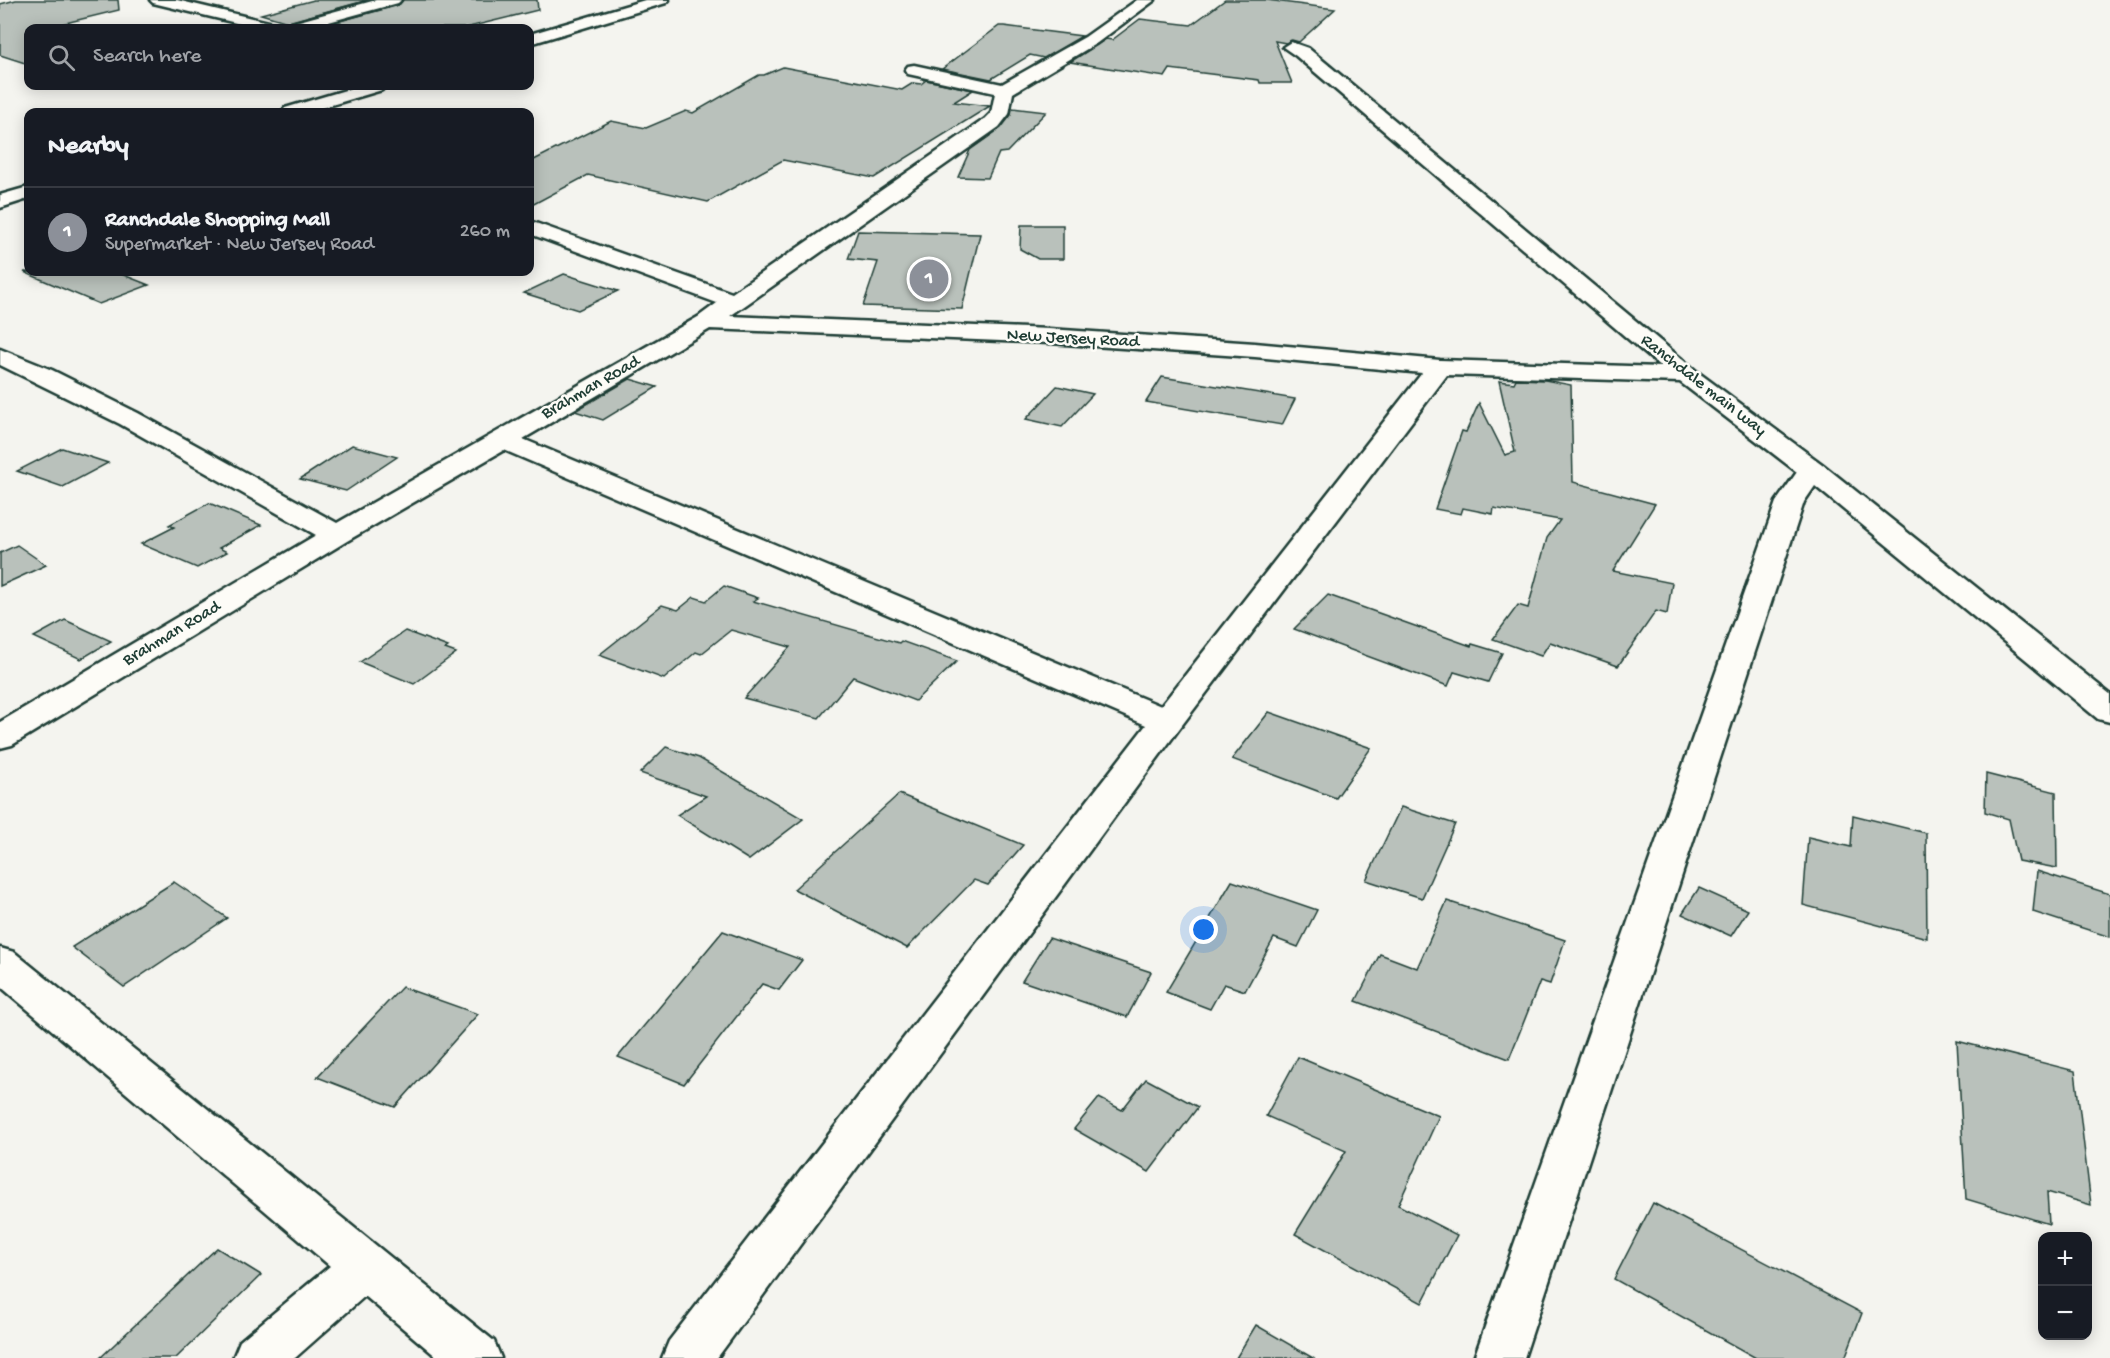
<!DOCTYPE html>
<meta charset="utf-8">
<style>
body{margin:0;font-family:"Gochi Hand",sans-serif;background:#20242c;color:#f1f3f6}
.controls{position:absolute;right:18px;bottom:18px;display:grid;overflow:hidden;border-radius:12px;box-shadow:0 3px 15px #0003}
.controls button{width:54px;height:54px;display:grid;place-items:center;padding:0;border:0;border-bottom:2px solid #363941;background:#171b24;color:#f1f3f6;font:30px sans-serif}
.you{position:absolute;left:1204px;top:930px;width:21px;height:21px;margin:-15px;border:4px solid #fff;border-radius:50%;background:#1a73e8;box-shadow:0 0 0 9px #1a73e833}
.badge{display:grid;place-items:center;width:39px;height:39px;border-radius:50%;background:#8c9099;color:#fff;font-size:20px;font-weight:700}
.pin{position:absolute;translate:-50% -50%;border:3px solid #fff;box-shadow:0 2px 6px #0006}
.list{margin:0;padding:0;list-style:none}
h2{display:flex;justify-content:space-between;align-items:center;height:78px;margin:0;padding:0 24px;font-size:26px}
h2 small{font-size:20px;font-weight:400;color:#9ea1a6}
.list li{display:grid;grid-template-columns:39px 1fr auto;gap:18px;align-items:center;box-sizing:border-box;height:90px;padding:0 24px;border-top:2px solid #363941}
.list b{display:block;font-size:22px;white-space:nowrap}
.list p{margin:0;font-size:20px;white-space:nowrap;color:#9ea1a6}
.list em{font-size:20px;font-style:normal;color:#9ea1a6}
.icon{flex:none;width:33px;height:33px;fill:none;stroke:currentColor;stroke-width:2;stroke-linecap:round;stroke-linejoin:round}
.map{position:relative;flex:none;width:2110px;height:1358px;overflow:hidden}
.search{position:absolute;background:#171b24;box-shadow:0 3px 15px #0003;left:24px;top:24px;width:510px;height:66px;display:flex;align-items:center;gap:15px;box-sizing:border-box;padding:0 21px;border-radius:12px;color:#9ea1a6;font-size:22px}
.panel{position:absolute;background:#171b24;box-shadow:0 3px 15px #0003;left:24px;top:108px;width:510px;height:168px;border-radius:12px}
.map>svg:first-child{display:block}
.building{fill:#b9c1bb;stroke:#1f3d34;stroke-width:1.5}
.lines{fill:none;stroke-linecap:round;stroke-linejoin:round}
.street-casing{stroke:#1f3d34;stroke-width:5}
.street{fill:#fdfcf7;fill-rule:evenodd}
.labels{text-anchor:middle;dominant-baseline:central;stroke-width:5;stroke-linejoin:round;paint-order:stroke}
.far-street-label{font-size:18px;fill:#1f3d34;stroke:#fdfcf7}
</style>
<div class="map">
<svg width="2110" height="1358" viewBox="0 0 2110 1358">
<rect width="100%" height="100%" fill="#f4f4ef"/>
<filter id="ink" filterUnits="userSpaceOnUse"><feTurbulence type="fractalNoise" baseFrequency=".0167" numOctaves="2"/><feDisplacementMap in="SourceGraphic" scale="12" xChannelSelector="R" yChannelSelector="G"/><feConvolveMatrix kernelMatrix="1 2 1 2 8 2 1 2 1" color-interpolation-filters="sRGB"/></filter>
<g filter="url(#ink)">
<!-- building -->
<g class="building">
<polygon points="16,0 118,0 119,10 45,28 28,28 28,64 0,55 0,4"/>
<polygon points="314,0 368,0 288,22 261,14"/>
<polygon points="403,0 537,0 538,10 465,28 314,28 399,5"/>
<polygon points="1225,0 1267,0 1335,9 1299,42 1292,40 1286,43 1275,41 1292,83 1260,83 1259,80 1170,69 1165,77 1070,62 1106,39 1112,40 1140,19 1191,25"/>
<polygon points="999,26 1004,26 1082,36 1044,58 1030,55 991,79 942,69"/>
<polygon points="783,67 902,90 913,83 921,84 926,80 973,90 954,102 990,106 874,178 783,160 708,202 588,175 530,206 530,162 611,121 646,128 686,111 693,113 759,75 764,75"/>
<polygon points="1012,108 1046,112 1007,152 999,153 988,178 958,177 970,150 1001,128 1011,115"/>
<polygon points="1021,225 1063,225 1063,259 1038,259 1020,249"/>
<polygon points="858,231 980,234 962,309 863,306 878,262 848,259"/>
<polygon points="24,272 116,272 149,285 99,304"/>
<polygon points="564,274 618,291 578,310 524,293"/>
<polygon points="1162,377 1295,399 1282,425 1146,402"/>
<polygon points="630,379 657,387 603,420 575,411"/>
<polygon points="1516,379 1545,380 1571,385 1573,482 1655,504 1613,571 1672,583 1667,614 1656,611 1618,666 1550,642 1541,656 1493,639 1518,605 1528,608 1547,538 1560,520 1494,508 1493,514 1463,508 1461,514 1435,509 1462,431 1466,432 1479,403 1505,455 1515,452 1499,381 1514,383"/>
<polygon points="1057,386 1093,394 1062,427 1026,419"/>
<polygon points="352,445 397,457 346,491 300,479"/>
<polygon points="62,448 108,463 63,487 17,471"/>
<polygon points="209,503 261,525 219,548 227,552 197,568 141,544 174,527 169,525"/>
<polygon points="17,545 46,565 0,586 0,553"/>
<polygon points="724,586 758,598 753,601 899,643 901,641 957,661 915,701 853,677 819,718 744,698 790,647 731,630 701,654 696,652 664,679 599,655 662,605 678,610 694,597 706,601"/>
<polygon points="1328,595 1471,646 1472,644 1502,653 1488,682 1454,672 1448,686 1294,629"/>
<polygon points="65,620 111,641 81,659 34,637"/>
<polygon points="405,631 448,647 445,649 456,653 414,684 360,662"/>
<polygon points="1269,712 1371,748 1336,798 1232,759"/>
<polygon points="666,747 699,758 803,819 749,860 677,815 706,796 640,773"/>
<polygon points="1986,774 2056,792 2057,868 2018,861 2009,819 1985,812"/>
<polygon points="899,794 1023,845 988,885 974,880 907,948 794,889"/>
<polygon points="1401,807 1455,824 1422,898 1366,880"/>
<polygon points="1853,815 1926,833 1927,938 1803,905 1808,837 1851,847"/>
<polygon points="2037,871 2110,894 2110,937 2033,912"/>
<polygon points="1232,881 1317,910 1298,947 1274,938 1245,991 1224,984 1210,1009 1166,992"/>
<polygon points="174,882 227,918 124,987 72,947"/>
<polygon points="1699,888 1748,910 1731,936 1682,914"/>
<polygon points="1447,901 1565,940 1550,984 1540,981 1509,1059 1356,1001 1380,954 1417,968"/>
<polygon points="723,931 802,960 779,990 762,984 684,1084 618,1057"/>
<polygon points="1049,938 1151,972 1127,1017 1022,981"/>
<polygon points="402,987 478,1014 395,1107 317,1077"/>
<polygon points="1957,1041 2075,1071 2091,1205 2047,1192 2049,1224 1966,1199"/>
<polygon points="1298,1057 1439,1116 1398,1205 1457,1235 1422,1303 1295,1234 1346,1151 1266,1116"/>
<polygon points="1146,1079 1198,1107 1149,1172 1074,1129 1099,1098 1122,1110"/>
<polygon points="1653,1203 1862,1313 1845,1358 1756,1358 1614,1279"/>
<polygon points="217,1248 261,1275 176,1358 100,1358"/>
<polygon points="1256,1325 1313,1358 1236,1358"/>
</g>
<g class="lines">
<!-- street casing -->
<g class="street-casing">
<g id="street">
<polygon points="150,0 177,0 281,25 283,28 285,25 376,0 401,0 398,3 307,28 257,28 153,3"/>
<polygon points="645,0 669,0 666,3 530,44 530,34"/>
<path d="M1137,0H1155L1097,43L1013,93L1009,114L999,127L730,316L1049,329L1255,343L1440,360L1661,367L1296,56L1283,47L1291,42L1308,48L1695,370L1822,464L2110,694V722L2098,719L1815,486L1804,502L1524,1358H1474L1776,502L1797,472L1680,382L1447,375L1179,729L717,1358H662L669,1341L1146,725L504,450L347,541L12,745L0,748V722L316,535L120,424L0,365V349L52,370L138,413L337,523L698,317L717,303L530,234V221L732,293L985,119L991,113L995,93L908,74L905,70L908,66L914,65L1002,84L1085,37ZM710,329L1049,343L1255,357L1422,373L1161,706L523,439Z"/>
<polygon points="359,86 385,86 382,90 308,112 282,112 285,108"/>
<polygon points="28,187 28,199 0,208 0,195"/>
<polygon points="0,948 14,952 494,1341 501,1358 438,1358 365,1296 295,1358 233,1358 240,1341 330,1266 0,986"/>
</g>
</g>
<!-- street -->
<use href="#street" class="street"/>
</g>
</g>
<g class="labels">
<!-- far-street labels -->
<g class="far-street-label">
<text transform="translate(1073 339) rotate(3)">New Jersey Road</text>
<text transform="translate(1703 386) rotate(38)">Ranchdale main way</text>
<text transform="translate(591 388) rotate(-30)">Brahman Road</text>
<text transform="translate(172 634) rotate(-31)">Brahman Road</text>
</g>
</g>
</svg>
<div class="controls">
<button>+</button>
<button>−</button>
</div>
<div class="you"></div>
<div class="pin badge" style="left:929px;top:279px">1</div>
<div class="search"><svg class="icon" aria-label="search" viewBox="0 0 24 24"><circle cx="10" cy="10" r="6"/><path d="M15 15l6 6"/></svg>Search here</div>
<section class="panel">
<h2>Nearby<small></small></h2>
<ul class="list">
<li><span class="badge">1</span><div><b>Ranchdale Shopping Mall</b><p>Supermarket · New Jersey Road</p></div><em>260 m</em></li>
</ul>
</section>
</div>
